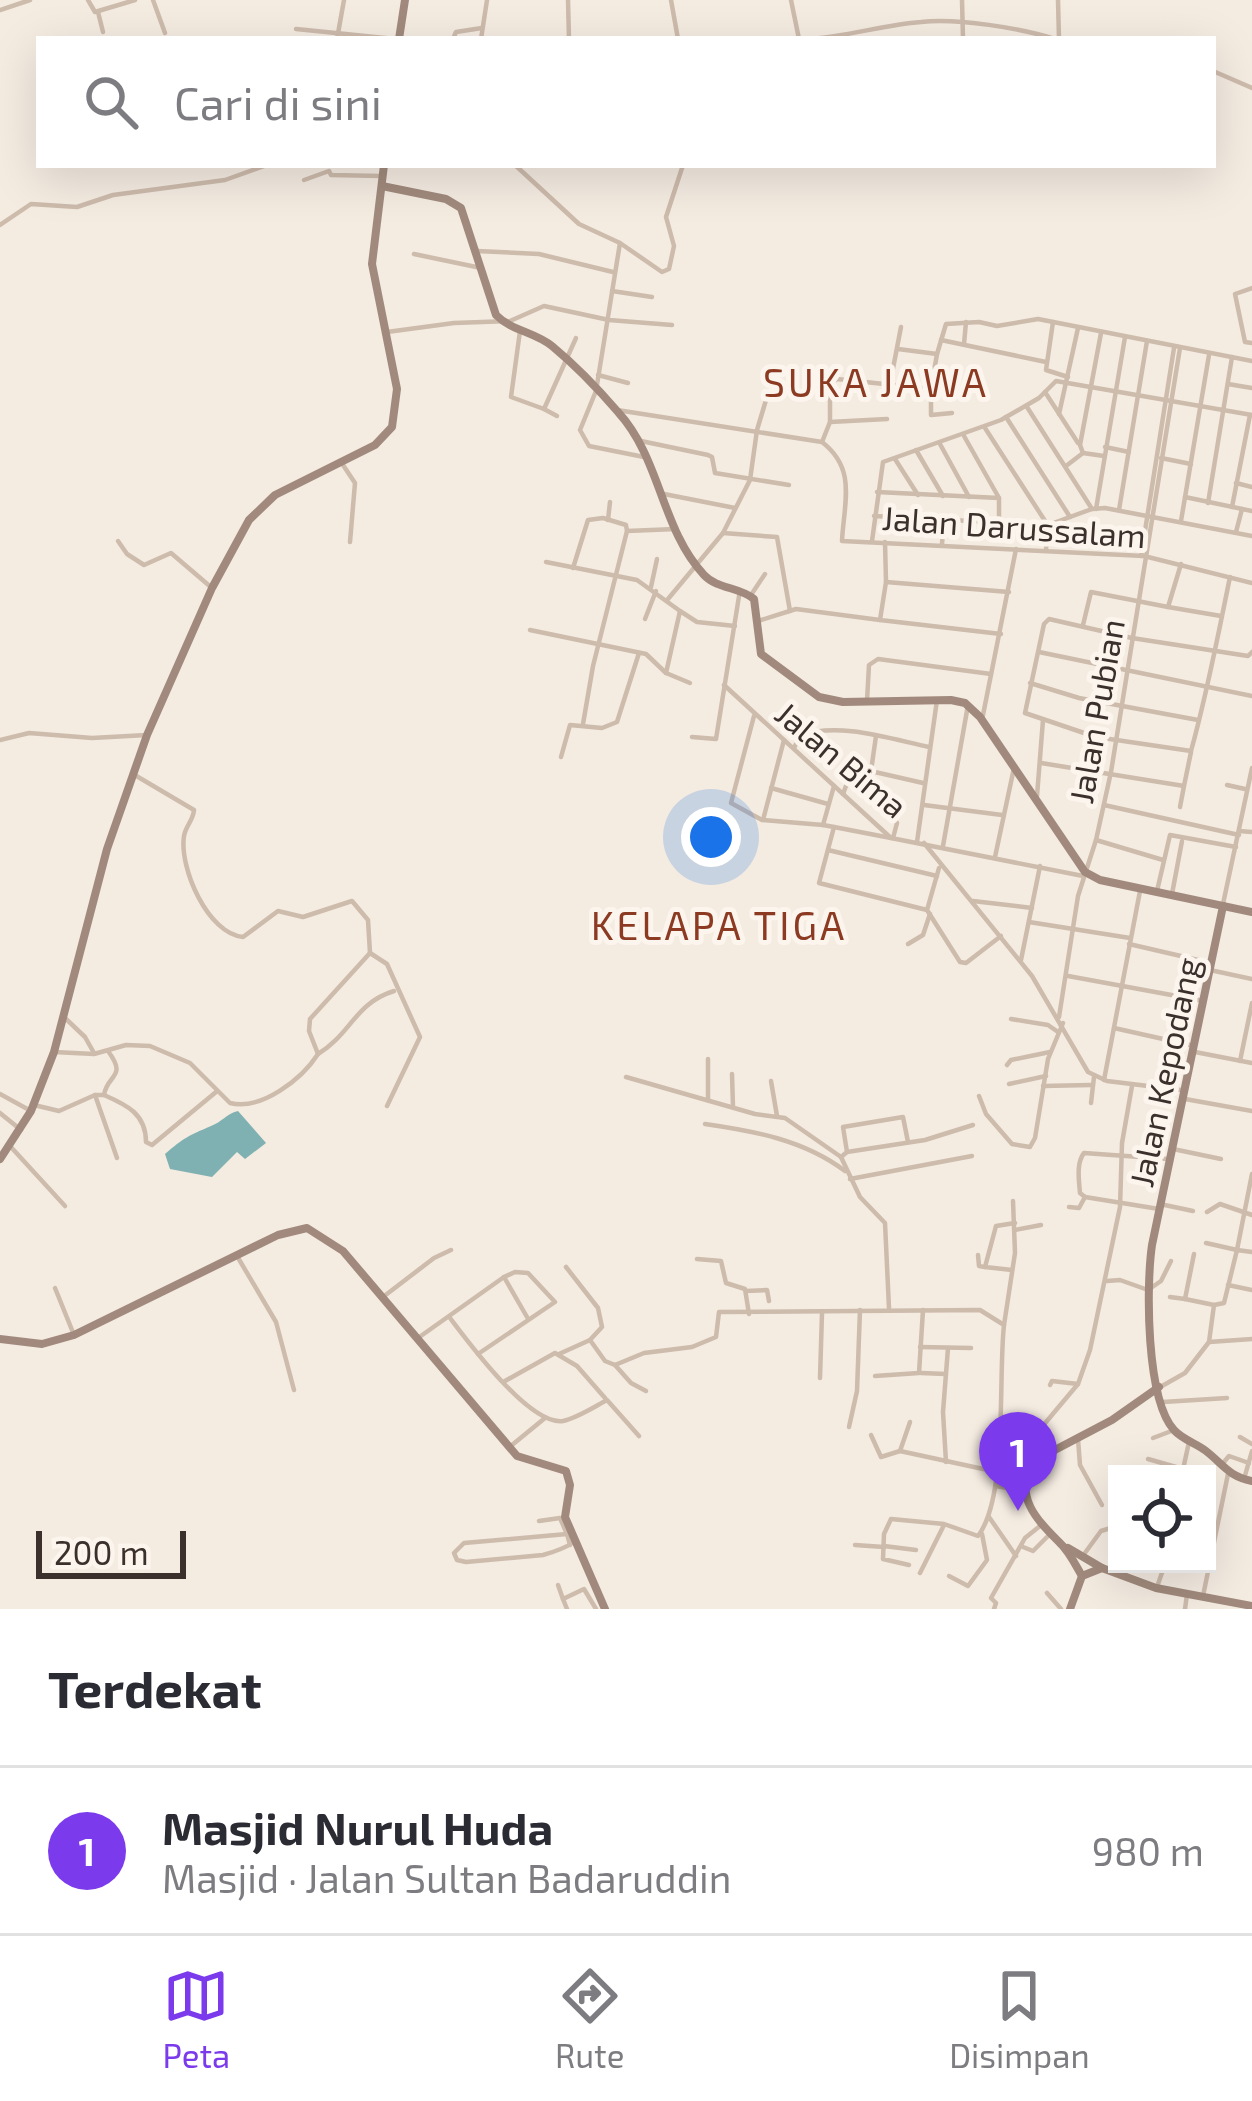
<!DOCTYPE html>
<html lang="id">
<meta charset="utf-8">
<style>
body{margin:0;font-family:"Exo 2",sans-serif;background:#f2f2f3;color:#2b2b33}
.controls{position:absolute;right:36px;bottom:36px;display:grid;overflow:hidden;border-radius:0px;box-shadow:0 12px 48px #0002}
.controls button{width:108px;height:108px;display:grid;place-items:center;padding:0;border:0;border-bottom:3px solid #e1e1e2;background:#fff;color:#2b2b33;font:60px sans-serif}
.scale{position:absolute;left:36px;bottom:30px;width:150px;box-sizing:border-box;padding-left:12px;border:6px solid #3b302b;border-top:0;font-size:33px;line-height:42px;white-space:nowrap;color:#3b302b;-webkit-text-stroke:9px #fbf5ee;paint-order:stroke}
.you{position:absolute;left:711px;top:837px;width:42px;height:42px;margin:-30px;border:9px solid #fff;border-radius:50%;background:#1a73e8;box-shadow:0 0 0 18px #1a73e833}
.badge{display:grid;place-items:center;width:78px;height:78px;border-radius:50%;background:#7c3aed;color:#fff;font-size:39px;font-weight:700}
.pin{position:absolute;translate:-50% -99px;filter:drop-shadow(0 3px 6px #0008)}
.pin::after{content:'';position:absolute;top:63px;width:42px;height:36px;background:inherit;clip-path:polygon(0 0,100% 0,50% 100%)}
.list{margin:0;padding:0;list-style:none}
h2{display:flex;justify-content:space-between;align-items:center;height:156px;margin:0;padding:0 48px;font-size:51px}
h2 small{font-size:39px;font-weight:400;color:#7c7c81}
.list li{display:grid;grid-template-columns:78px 1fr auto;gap:36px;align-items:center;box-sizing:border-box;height:168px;padding:0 48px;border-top:3px solid #e1e1e2}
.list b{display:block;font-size:45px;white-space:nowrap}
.list p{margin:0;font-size:39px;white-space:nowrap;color:#7c7c81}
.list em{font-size:39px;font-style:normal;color:#7c7c81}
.icon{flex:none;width:66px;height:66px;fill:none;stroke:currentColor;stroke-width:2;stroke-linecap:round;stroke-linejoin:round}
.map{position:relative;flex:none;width:1252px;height:1609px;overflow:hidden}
.search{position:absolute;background:#fff;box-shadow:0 12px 48px #0002;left:36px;right:36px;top:36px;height:132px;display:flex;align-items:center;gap:30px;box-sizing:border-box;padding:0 42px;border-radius:0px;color:#7c7c81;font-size:45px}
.sheet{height:324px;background:#fff}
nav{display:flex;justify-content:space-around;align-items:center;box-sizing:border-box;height:168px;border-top:3px solid #e1e1e2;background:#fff;font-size:33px;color:#7c7c81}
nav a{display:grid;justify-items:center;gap:6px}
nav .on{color:#7c3aed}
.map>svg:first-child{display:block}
.water{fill:#7fb0b2}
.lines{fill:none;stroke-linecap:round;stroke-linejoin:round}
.street{stroke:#cdbbac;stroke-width:4.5}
.secondary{stroke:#a18a7d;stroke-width:8}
.labels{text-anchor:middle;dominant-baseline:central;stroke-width:10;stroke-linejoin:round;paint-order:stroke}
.street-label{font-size:33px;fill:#3b302b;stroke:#fbf5ee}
.quarter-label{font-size:39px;letter-spacing:3px;fill:#8c3b22;stroke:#fbf5ee}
</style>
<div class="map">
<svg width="1252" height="1609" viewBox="0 0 1252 1609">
<rect width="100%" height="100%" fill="#f4ebe1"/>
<!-- water -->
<path class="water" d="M238,1111L266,1143L245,1159L237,1152L212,1177L170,1169L165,1154C185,1137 188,1136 211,1126C222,1122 226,1114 238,1111Z"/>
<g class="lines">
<!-- street -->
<g class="street">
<polyline points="88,0 95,12 135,0"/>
<polyline points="153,0 165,33"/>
<polyline points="568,0 569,39"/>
<polyline points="671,0 678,39"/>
<polyline points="791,0 799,39"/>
<polyline points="962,0 963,39"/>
<polyline points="1058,0 1059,39"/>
<polyline points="0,10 30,0"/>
<polyline points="98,12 103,32"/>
<polyline points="296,29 395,39"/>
<polyline points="337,39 344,0"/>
<polyline points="453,39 456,32 482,28"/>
<polyline points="481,39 487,0"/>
<path d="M807,39C846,37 882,25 921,22C958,18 1020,28 1055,39"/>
<polyline points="1213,71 1252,88"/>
<polyline points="515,165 579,224 620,243"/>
<polyline points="304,180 329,171 331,175 382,176"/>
<polyline points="0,225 31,204 77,207 113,195 225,180 267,165"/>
<polyline points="477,251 539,254 613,272"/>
<polyline points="414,254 481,268"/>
<polyline points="1252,288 1235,294 1245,342 1252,343"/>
<polyline points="612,291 652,297"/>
<polyline points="1053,322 1046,370 1068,377"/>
<polyline points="520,331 511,397 544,409 576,338"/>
<polyline points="387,332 454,323 510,321 544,306 609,320 672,325"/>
<polyline points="1101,333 1080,445 1083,453 1104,456"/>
<polyline points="941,340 1046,362"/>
<polyline points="964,344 966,322"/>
<polyline points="898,349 937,354 931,389"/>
<polyline points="937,354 946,324 979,322 997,326 1038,319 1252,361"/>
<polyline points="598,375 628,383"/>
<polyline points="890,384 901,327"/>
<polyline points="1228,384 1252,388"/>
<polyline points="1045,392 1078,443"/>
<polyline points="1027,407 1092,509"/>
<polyline points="544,409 557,416"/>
<path d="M617,410L822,442C857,469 844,502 842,541L1144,556L1252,583"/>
<polyline points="1059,414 1078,328"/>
<polyline points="1006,417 1070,517"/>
<polyline points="830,422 887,419"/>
<polyline points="985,428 1047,524"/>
<polyline points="964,436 999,498"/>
<polyline points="641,441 708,455 712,457 715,473 789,485"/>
<polyline points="822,442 830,422 830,384 837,379 931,389 931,415 952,413"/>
<polyline points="940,444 969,497"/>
<polyline points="1105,447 1129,452"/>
<polyline points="916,450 943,496"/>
<polyline points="644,457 589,446 580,430 596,391 620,243 662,272 669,269 674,246 666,217 683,165"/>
<polyline points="1161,458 1191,464"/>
<polyline points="895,459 918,495"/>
<polyline points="343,465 355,483 350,542"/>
<polyline points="1066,466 1083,453"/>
<polyline points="1236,483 1252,487"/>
<polyline points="877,492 999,498 999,520"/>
<polyline points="664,494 735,508"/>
<polyline points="1185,497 1252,511"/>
<polyline points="1208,503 1232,357"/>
<polyline points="1232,507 1250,415"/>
<polyline points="1096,509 1125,337"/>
<polyline points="1119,510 1147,341"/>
<polyline points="874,516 1048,525"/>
<polyline points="608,520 610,502"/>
<polyline points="1181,521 1209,355"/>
<polyline points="1236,532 1242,509"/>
<polyline points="723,533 777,537 790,611"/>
<polyline points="118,541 127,554 144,565 171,553 212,588"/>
<polyline points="872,541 883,462 1001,420 1039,398 1056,381 1252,415"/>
<polyline points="885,542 886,582 880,620 1001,634"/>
<polyline points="942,544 944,520"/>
<polyline points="1046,550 1048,525 1092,509 1105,508 1252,536"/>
<polyline points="1141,556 1174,348"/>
<polyline points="546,562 637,580 680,611 666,673"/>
<polyline points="573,568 588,520 603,518 626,525 627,531"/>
<path d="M1230,577C1218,635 1207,694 1191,751L1096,737L1025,713L1044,624L1049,619L1132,638L1248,656L1252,652"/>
<polyline points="886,582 1009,592"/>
<polyline points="651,587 657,559"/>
<polyline points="751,595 765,574"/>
<polyline points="668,599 723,533 750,480 757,430 766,400"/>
<polyline points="1168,607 1221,616"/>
<polyline points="680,611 697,622 735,626"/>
<polyline points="645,619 656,591"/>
<polyline points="758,621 796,609 880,620"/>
<polyline points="1083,625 1091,592 1168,607 1181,564"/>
<polyline points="530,630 646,654 666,673 690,683"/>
<polyline points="1039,652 1252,696"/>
<polyline points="1030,683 1079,698 1198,720"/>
<polyline points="724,685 891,838 1083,876"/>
<polyline points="867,701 869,665 878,659 991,674"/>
<polyline points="754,716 731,803 762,820"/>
<polyline points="982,720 1016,549"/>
<polyline points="583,724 593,666 627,531 676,529"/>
<polyline points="692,737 716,739 740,590"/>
<polyline points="0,740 29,733 92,738 147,735"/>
<polyline points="784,740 763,820 823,825"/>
<path d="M794,748L800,736C837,721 891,739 929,747"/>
<polyline points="561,757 570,725 602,728 617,722 639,653"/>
<polyline points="1041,763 1184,786 1191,752"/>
<polyline points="871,771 876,736"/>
<path d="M133,774L194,810C193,821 186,825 184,836C179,868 208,934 243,937L278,911L303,917L352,901L368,920L370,953"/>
<polyline points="1227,785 1245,789"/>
<polyline points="834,786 823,825 834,827 819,883 927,910"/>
<polyline points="771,788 828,804"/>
<polyline points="843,794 853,767 923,783"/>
<polyline points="1037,796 1043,720"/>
<polyline points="924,805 1002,815"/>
<polyline points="1104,805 1239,835"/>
<polyline points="1180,807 1184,786"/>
<polyline points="893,818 897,823 893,838"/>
<polyline points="834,827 891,838"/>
<polyline points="1239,831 1252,832"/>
<polyline points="1096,840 1163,860"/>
<polyline points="917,842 937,700"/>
<polyline points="924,843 1032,976 1088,1072 1107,1081 1181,1090"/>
<polyline points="943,846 968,705"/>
<polyline points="828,850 937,876"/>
<polyline points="995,857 1014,768"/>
<polyline points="939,868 927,910 960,962 966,963 1001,936"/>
<polyline points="1157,891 1170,835 1236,847"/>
<polyline points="1172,894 1182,841"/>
<polyline points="973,901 1032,908"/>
<polyline points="1223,904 1252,768"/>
<polyline points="1029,922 1130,938"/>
<polyline points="908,944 923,935 930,914"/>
<polyline points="1129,944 1211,963"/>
<polyline points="1021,960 1040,866"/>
<polyline points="1210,970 1252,979"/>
<polyline points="1068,976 1204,1001"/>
<polyline points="64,1017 85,1037 94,1053"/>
<polyline points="1059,1017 1078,896 1096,840 1111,772 1180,348"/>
<polyline points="1011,1019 1048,1025 1058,1032"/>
<polyline points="1114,1028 1190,1045"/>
<path d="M108,1051C128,1078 107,1074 104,1095H95L117,1158"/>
<path d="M54,1052L94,1054L126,1045L150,1046L190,1063L230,1103C261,1111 302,1079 318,1054L309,1031L310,1019L370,953L387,964L420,1037L387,1106"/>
<polyline points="1195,1052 1252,1063"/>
<path d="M318,1054C351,1034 355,1003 394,991"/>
<polyline points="708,1059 708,1099"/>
<polyline points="1240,1061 1252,1003"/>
<polyline points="1007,1065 1011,1060 1050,1052"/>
<polyline points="732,1074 733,1107"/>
<polyline points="626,1077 755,1114 785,1118 841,1157 860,1197 885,1223 889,1308"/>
<polyline points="1104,1080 1140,891"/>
<polyline points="771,1081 777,1116"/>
<polyline points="1009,1084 1046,1076"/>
<polyline points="1043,1086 1091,1085"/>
<polyline points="0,1094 31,1111"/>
<path d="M104,1095C127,1105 146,1114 146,1142L152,1145L216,1092"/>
<polyline points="979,1096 986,1114 1012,1144 1030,1147 1035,1138 1048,1059 1063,1023"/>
<polyline points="1185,1099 1252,1111"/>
<polyline points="1091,1103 1094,1077"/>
<polyline points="34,1105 59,1111 95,1095"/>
<polyline points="0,1113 21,1130"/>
<path d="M705,1124C754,1131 804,1140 845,1171"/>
<polyline points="10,1146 65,1206"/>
<polyline points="1173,1149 1221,1159"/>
<polyline points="847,1152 843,1127 903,1117 908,1142"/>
<polyline points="841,1157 847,1152 925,1140 973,1125"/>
<polyline points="850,1179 972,1156"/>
<path d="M1085,1197L1080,1193C1079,1181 1076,1163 1084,1153L1168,1159"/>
<polyline points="1085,1197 1159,1209"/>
<polyline points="1160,1204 1193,1211"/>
<polyline points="1069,1207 1079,1208 1085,1197"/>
<polyline points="1207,1212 1220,1204 1252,1215"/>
<polyline points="1015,1230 1041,1225"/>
<polyline points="1206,1243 1237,1250 1252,1174"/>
<polyline points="1194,1254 1185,1299 1214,1305 1209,1342"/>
<polyline points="978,1255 979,1266 985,1267"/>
<polyline points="237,1256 276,1322 294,1390"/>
<polyline points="697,1259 721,1261 726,1283 745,1289 749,1314"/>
<polyline points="566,1267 598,1308 602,1327 590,1340"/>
<polyline points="1012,1270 985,1267 996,1226 1015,1223"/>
<polyline points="504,1277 527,1317"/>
<polyline points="1107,1281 1120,1280 1148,1290 1161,1281 1171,1261"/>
<polyline points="1228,1285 1252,1290"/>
<polyline points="55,1288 74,1335"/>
<polyline points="746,1291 767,1290 769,1301"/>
<polyline points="383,1297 434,1258 451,1250"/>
<polyline points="1170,1297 1185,1299"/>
<polyline points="1214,1305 1224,1303 1237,1250 1252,1252"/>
<path d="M450,1318C469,1343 530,1426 563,1421C577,1418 594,1407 607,1400L639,1436"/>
<polyline points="1004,1325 1015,1253 1013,1201"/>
<polyline points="418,1338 504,1277 515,1272 528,1273 555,1302 478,1354"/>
<polyline points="920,1347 971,1348"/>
<path d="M559,1354L590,1340L605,1361L615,1365L644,1353L692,1347L716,1337L719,1312L980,1310L1004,1325C998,1378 1008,1497 978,1536L944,1524L891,1519L884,1534L883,1559L909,1565"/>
<polyline points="615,1365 631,1383 646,1391"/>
<polyline points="921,1373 946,1374"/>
<polyline points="875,1376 919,1373 923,1310"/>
<polyline points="820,1378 822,1313"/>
<polyline points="505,1381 555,1353 577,1366 605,1398"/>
<polyline points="1050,1385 1052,1381 1078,1384"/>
<polyline points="1162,1386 1185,1373 1209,1342 1252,1339"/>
<polyline points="1163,1402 1227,1398"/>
<polyline points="849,1427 857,1391 860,1310"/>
<polyline points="871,1435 881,1457 900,1451 997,1472"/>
<polyline points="1240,1437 1252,1444"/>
<polyline points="1153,1438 1174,1430"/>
<polyline points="1078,1439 1080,1465 1102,1505"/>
<polyline points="512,1445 545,1418"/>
<polyline points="900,1451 910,1422"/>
<polyline points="1148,1459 1183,1469"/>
<polyline points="946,1462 943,1412 948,1348"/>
<polyline points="1224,1462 1229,1456 1249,1463"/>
<polyline points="1030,1463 1041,1428 1078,1384 1090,1350 1120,1207 1122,1143 1132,1086"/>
<polyline points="1124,1474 1125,1470"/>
<polyline points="1182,1474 1189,1442"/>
<polyline points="1244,1479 1252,1451"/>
<polyline points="996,1486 1024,1491"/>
<polyline points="989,1517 1016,1556"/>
<polyline points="539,1521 560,1518 567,1534"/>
<path d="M570,1545L567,1534L464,1543L454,1553L457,1560L466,1562L543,1555C554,1552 565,1548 574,1542"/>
<polyline points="855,1545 884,1547"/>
<polyline points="884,1546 916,1550"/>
<polyline points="1023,1547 1033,1551 1050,1534"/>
<polyline points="1082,1557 1101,1531 1117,1526"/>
<polyline points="920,1573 944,1525"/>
<polyline points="949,1576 968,1586 987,1560 982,1534"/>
<polyline points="558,1585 563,1599"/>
<polyline points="1157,1587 1165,1564"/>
<polyline points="1047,1593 1061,1609"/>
<polyline points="1203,1596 1228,1474"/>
<polyline points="567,1609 563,1599 584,1589 596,1609"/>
<polyline points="994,1609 996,1603 991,1598 1025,1538 1040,1526"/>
<polyline points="1185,1609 1187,1594"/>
</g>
<!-- secondary -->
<g class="secondary">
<polyline points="399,39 405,0"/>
<path d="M382,186L446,199L461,208L496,315C512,331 535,332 552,346C575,365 599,390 618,412C661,459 661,529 704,575C717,589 740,587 754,599L761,654L819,697L843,702L951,700L965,703L980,717L1085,872L1100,880L1252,912"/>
<path d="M1223,906L1152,1245C1146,1286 1146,1399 1174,1430C1183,1440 1196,1443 1206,1451C1224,1465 1228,1476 1252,1481"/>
<polyline points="0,1159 31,1111 54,1052 107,849 147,735 212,588 249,520 275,495 375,445 392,427 397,389 372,264 384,165"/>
<polyline points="0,1339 42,1344 74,1335 278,1235 307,1228 343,1251 517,1456 566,1471 570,1485 565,1517 605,1609"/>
<polyline points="1068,1548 1102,1568"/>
<path d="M1082,1576C1075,1564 1069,1551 1059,1542C1035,1518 1016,1498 1030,1463L1112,1420L1159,1387"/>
<polyline points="1070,1609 1082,1576 1102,1568 1156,1588 1252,1606"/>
</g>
</g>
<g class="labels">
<!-- street labels -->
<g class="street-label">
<text transform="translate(1014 526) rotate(4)">Jalan Darussalam</text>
<text transform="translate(1096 711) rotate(-80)">Jalan Pubian</text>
<text transform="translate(842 759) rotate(40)">Jalan Bima</text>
<text transform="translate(1164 1072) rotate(-78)">Jalan Kepodang</text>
</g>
<!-- quarter labels -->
<g class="quarter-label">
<text x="876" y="381">SUKA JAWA</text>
<text x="719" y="924">KELAPA TIGA</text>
</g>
</g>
</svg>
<div class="controls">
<button><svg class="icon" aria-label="locate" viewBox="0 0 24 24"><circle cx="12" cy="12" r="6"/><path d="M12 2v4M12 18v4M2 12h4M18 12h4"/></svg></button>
</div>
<div class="scale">200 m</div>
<div class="you"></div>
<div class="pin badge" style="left:1018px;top:1511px">1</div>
<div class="search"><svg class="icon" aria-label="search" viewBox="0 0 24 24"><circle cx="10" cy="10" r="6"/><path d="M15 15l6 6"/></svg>Cari di sini</div>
</div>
<section class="sheet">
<h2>Terdekat<small></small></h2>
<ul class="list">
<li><span class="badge">1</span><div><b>Masjid Nurul Huda</b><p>Masjid · Jalan Sultan Badaruddin</p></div><em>980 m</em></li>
</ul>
</section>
<nav>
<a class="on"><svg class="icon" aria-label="map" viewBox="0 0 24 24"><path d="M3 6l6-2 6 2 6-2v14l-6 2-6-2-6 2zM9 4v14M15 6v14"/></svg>Peta</a>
<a><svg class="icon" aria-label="directions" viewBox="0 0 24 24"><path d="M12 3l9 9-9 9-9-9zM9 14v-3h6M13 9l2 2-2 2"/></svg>Rute</a>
<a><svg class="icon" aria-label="saved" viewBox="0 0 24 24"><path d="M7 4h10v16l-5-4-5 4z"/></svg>Disimpan</a>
</nav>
